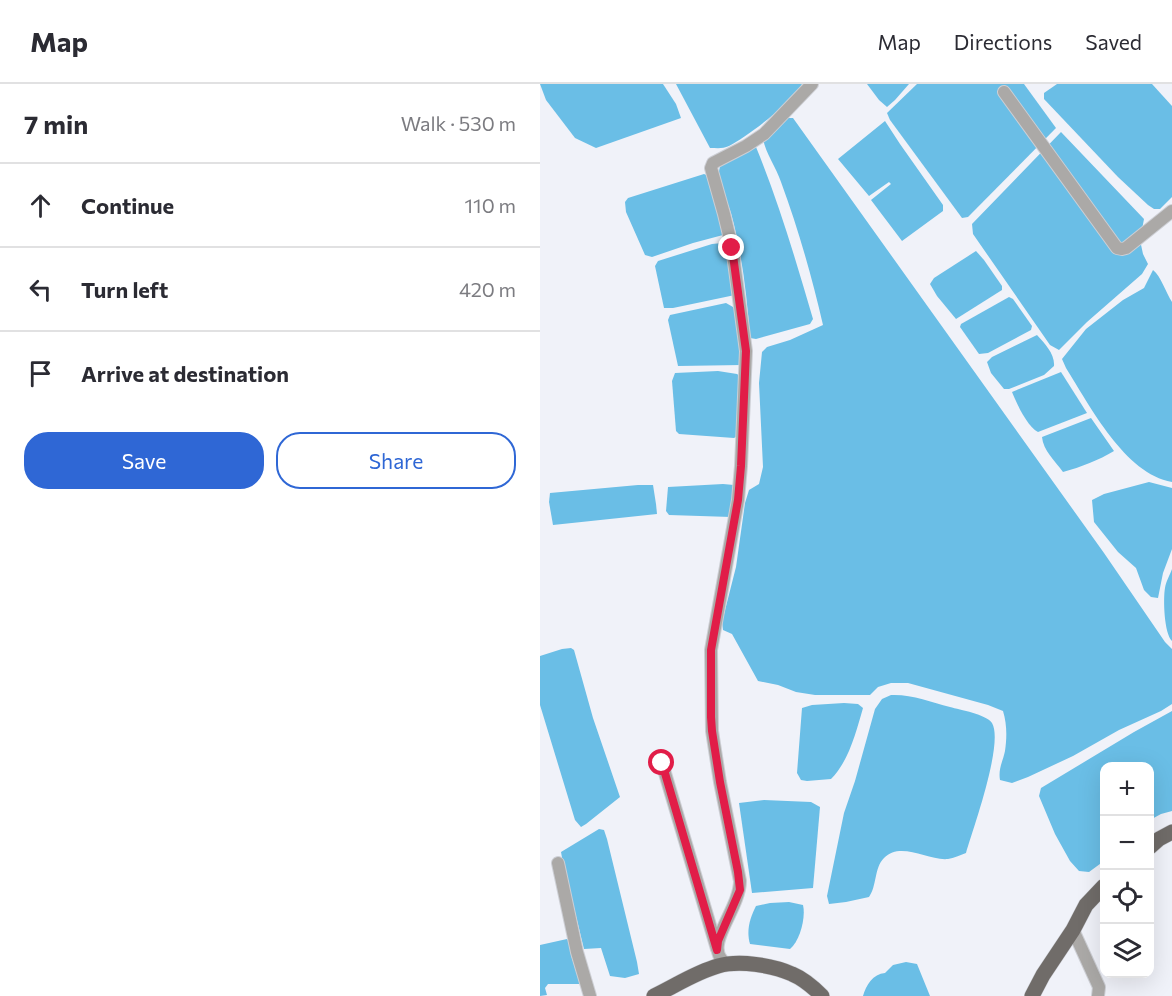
<!DOCTYPE html>
<meta charset="utf-8">
<style>
body{margin:0;font-family:Commissioner,sans-serif;background:#f2f2f3;color:#2b2b33}
.controls{position:absolute;right:18px;bottom:18px;display:grid;overflow:hidden;border-radius:12px;box-shadow:0 6px 24px #0002}
.controls button{width:54px;height:54px;display:grid;place-items:center;padding:0;border:0;border-bottom:2px solid #e1e1e2;background:#fff;color:#2b2b33;font:30px sans-serif}
.stop{position:absolute;width:18px;height:18px;margin:-14px;border:4px solid #e11d48;border-radius:50%;background:#fff}
.stop.end{background:#e11d48;border-color:#fff;box-shadow:0 2px 6px #0008}
.list{margin:0;padding:0;list-style:none}
h2{display:flex;justify-content:space-between;align-items:center;height:78px;margin:0;padding:0 24px;font-size:26px}
h2 small{font-size:20px;font-weight:400;color:#7c7c81}
.list li{display:grid;grid-template-columns:39px 1fr auto;gap:18px;align-items:center;box-sizing:border-box;height:84px;padding:0 24px;border-top:2px solid #e1e1e2}
.list b{display:block;font-size:22px;white-space:nowrap}
.list em{font-size:20px;font-style:normal;color:#7c7c81}
.actions{display:flex;gap:12px;padding:18px 24px}
.actions a{flex:1;padding:14px 0;border:2px solid #2f67d5;border-radius:24px;text-align:center;font-size:21px;color:#2f67d5}
.actions .main{background:#2f67d5;color:#fff}
.icon{flex:none;width:33px;height:33px;fill:none;stroke:currentColor;stroke-width:2;stroke-linecap:round;stroke-linejoin:round}
.map{position:relative;flex:none;width:632px;height:912px;overflow:hidden}
header{display:flex;align-items:center;gap:36px;box-sizing:border-box;height:84px;padding:0 30px;background:#fff;border-bottom:2px solid #e1e1e2}
header strong{font-size:28px}
nav{display:flex;gap:33px;margin-inline-start:auto;font-size:21px}
main{display:flex}
aside{flex:1;background:#fff}
.map>svg:first-child{display:block}
.water{fill:#6abee6}
.lines{fill:none;stroke-linecap:round;stroke-linejoin:round}
.minor-casing{stroke:#cdcfd5;stroke-width:14}
.major-casing{stroke:#cdcfd5;stroke-width:16}
.minor{stroke:#aba9a7;stroke-width:12}
.major{stroke:#706c69;stroke-width:15}
.route{stroke:#e11d48;stroke-width:8}
</style>
<header>
<strong>Map</strong>
<nav><a>Map</a><a>Directions</a><a>Saved</a></nav>
</header>
<main>
<aside>
<h2>7 min<small>Walk · 530 m</small></h2>
<ul class="list">
<li><svg class="icon" aria-label="ahead" viewBox="0 0 24 24"><path d="M12 20V5M6 11l6-6 6 6"/></svg><div><b>Continue</b></div><em>110 m</em></li>
<li><svg class="icon" aria-label="left" viewBox="0 0 24 24"><path d="M17 20v-9H6M10 6l-5 5 5 5"/></svg><div><b>Turn left</b></div><em>420 m</em></li>
<li><svg class="icon" aria-label="arrive" viewBox="0 0 24 24"><path d="M6 21V4h12l-3 4 3 4H6"/></svg><div><b>Arrive at destination</b></div></li>
</ul>
<div class="actions"><a class="main">Save</a><a>Share</a></div>
</aside>
<div class="map">
<svg width="632" height="912" viewBox="0 0 632 912">
<rect width="100%" height="100%" fill="#f0f2f9"/>
<!-- water -->
<g class="water">
<polygon points="0,0 123,0 136,20 141,34 56,64 35,54 6,16"/>
<path d="M136,0H262C253,18 207,53 189,62C183,65 177,64 170,64Z"/>
<polygon points="327,0 369,0 355,16 347,23 339,16"/>
<polygon points="377,0 484,0 516,44 428,133 422,134 350,36 347,29"/>
<polygon points="517,0 612,0 632,22 632,113 620,125 614,125 608,121 578,93 504,15 504,9"/>
<path d="M247,34H253L564,469L625,558L632,565V620L621,627L579,646L533,672L488,693L472,699L460,696C458,685 463,677 465,667C467,653 467,640 463,627L448,621L368,599H351L338,603L330,611H275L256,608L238,601L218,597L192,550L183,546L182,538L196,483L205,419L209,406L219,400L223,383L219,299L222,268L227,263L250,256L283,241C272,193 258,144 241,98C236,83 226,70 223,55Z"/>
<polygon points="345,37 360,60 403,121 403,127 362,157 331,116 351,100 349,98 329,112 298,75"/>
<polygon points="521,48 604,135 600,156 603,170 608,180 602,190 547,238 519,266 510,261 433,150 432,140"/>
<path d="M216,63C239,119 256,177 273,235L270,240L216,255L210,254C207,212 202,169 191,129C186,113 174,96 181,80Z"/>
<polygon points="164,90 171,93 185,145 183,151 153,159 112,173 105,171 86,128 85,118 88,114"/>
<polygon points="182,159 186,161 195,211 133,224 124,224 115,182 118,177 172,160"/>
<polygon points="436,167 444,176 462,202 462,206 416,235 397,212 390,200 394,194"/>
<path d="M613,186C621,192 626,209 632,218V398C585,390 550,322 526,284L522,275L546,245L583,216L604,204Z"/>
<polygon points="469,213 473,215 492,242 491,246 448,269 439,270 420,243 421,240"/>
<polygon points="186,219 193,223 198,231 202,281 138,282 128,236 130,231"/>
<path d="M497,251C505,260 515,270 514,282L504,291L469,305H464L451,289L447,278L452,273Z"/>
<polygon points="178,287 197,290 201,293 199,351 194,354 139,350 136,347 132,297 135,289"/>
<path d="M521,288L547,329L498,348C487,342 477,320 472,308Z"/>
<path d="M551,334L574,367C559,376 541,383 523,388C515,377 503,366 502,353Z"/>
<polygon points="609,398 632,404 632,465 623,489 618,514 611,513 604,506 596,484 578,468 554,438 552,416 564,410"/>
<polygon points="183,400 194,401 191,433 129,431 126,427 128,403"/>
<polygon points="98,401 113,401 116,420 117,430 13,441 9,418 10,409"/>
<path d="M632,485V557C624,549 623,515 625,504C626,497 630,491 632,485Z"/>
<polygon points="31,564 34,566 53,634 80,713 46,740 41,743 35,736 0,621 0,572 22,565"/>
<path d="M351,611C371,610 391,618 410,623C420,626 446,630 452,639C464,659 433,745 426,769C420,771 414,774 408,775C388,777 361,757 344,774C334,784 337,802 329,813L306,818L289,820L287,812L304,729L315,697L335,625L342,615Z"/>
<path d="M304,619L318,620L323,624C316,648 309,677 291,695L267,697L261,696L257,689L262,624L272,621Z"/>
<polygon points="632,627 632,727 621,730 610,736 610,682 564,682 564,777 549,788 539,787 530,777 515,750 499,712 501,704 594,648"/>
<polygon points="224,716 271,718 280,723 273,804 212,809 199,719"/>
<polygon points="59,745 64,746 67,755 97,878 99,890 85,894 70,892 61,864 44,865 23,779 21,768"/>
<path d="M249,818L263,821C266,833 260,857 250,865L210,860C206,846 210,834 216,822L230,819Z"/>
<polygon points="27,855 30,858 31,871 40,900 8,900 5,904 7,911 0,912 0,861"/>
<path d="M366,878L377,880L390,912H323C326,901 333,890 345,889L353,881Z"/>
</g>
<g class="lines">
<!-- minor casing -->
<g class="minor-casing">
<g id="minor">
<polyline points="464,8 577,164 582,165 586,164 632,127"/>
<polyline points="122,679 177,865"/>
<polyline points="18,779 37,868 50,912"/>
<polyline points="533,846 559,903 558,912"/>
<path d="M185,880C182,876 178,872 178,867C174,851 200,820 200,797L180,698L172,647L171,566L198,416L201,382L206,267L192,163L184,130L171,84L173,79L206,62L224,50L272,0"/>
</g>
</g>
<!-- major casing -->
<g class="major-casing">
<g id="major">
<polyline points="610,763 619,755 632,748"/>
<path d="M114,912C135,902 156,888 178,882C199,876 232,881 252,890C264,895 273,903 282,912"/>
<polyline points="492,912 503,891 533,846 546,821 564,802"/>
</g>
</g>
<!-- minor -->
<use href="#minor" class="minor"/>
<!-- major -->
<use href="#major" class="major"/>
</g>
<g class="lines">
<!-- route -->
<polyline class="route" points="122,679 177,866 178,857 200,806 198,788 180,698 172,647 171,633 171,566 198,416 201,382 206,267 192,164"/>
</g>
</svg>
<div class="controls">
<button>+</button>
<button>−</button>
<button><svg class="icon" aria-label="locate" viewBox="0 0 24 24"><circle cx="12" cy="12" r="6"/><path d="M12 2v4M12 18v4M2 12h4M18 12h4"/></svg></button>
<button><svg class="icon" aria-label="layers" viewBox="0 0 24 24"><path d="M12 4l9 5-9 5-9-5zM3 14l9 5 9-5"/></svg></button>
</div>
<div class="stop" style="left:122px;top:679px"></div>
<div class="stop end" style="left:192px;top:164px"></div>
</div>
</main>
